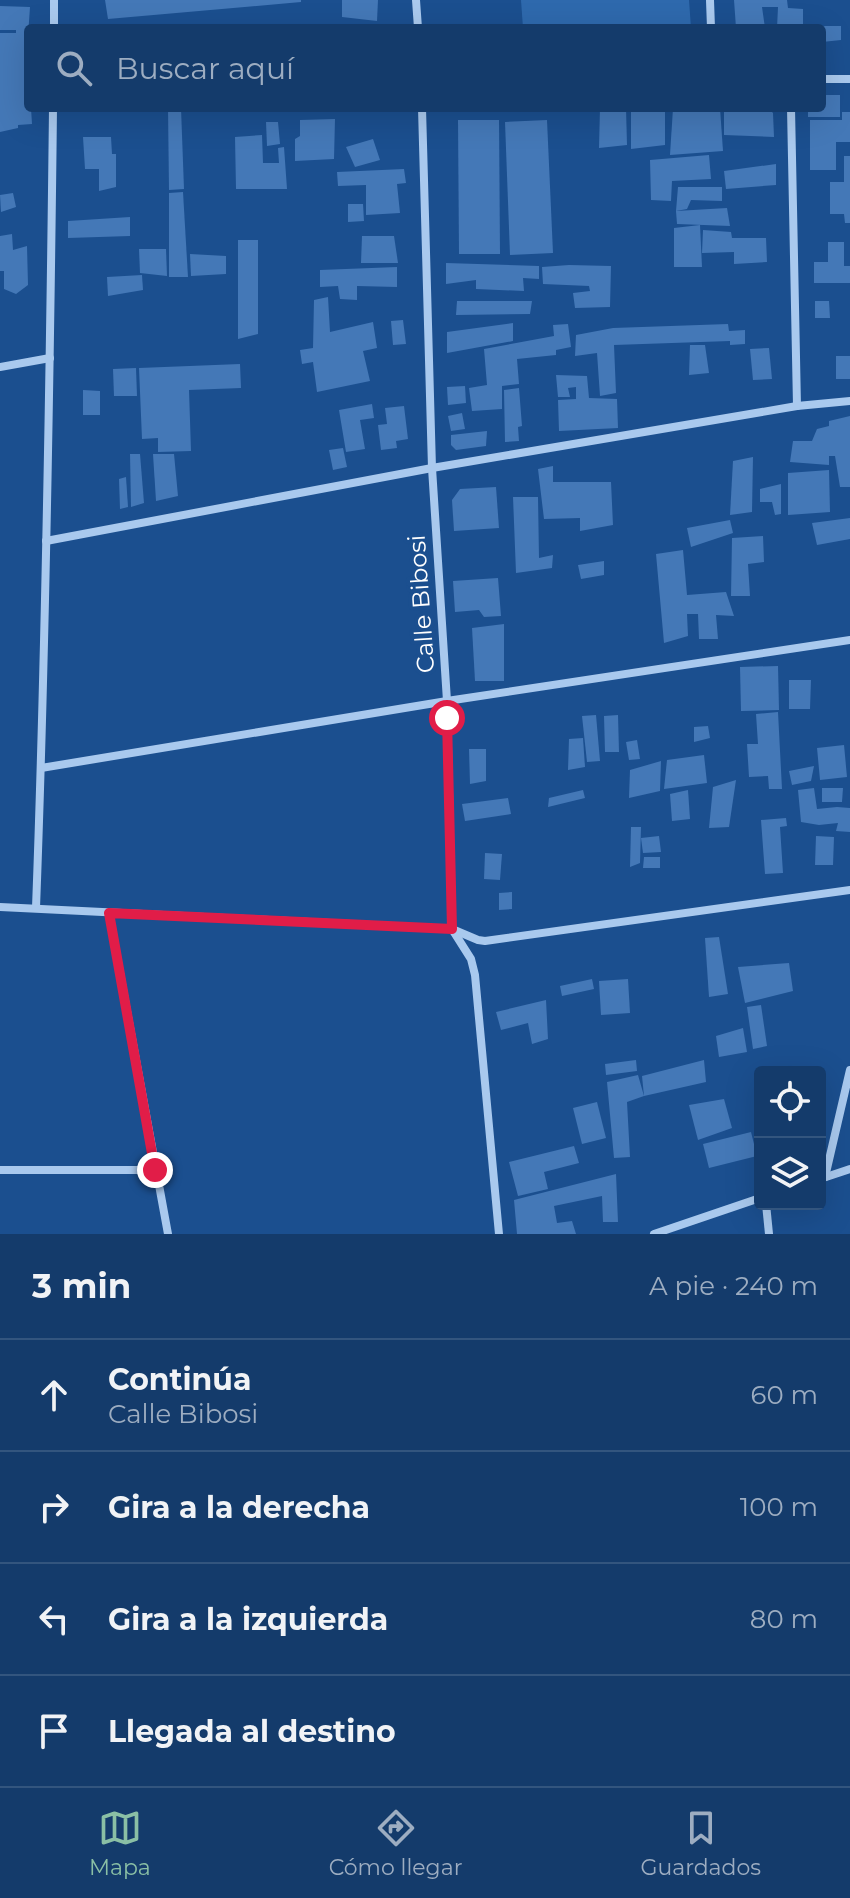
<!DOCTYPE html>
<html lang="es">
<meta charset="utf-8">
<style>
body{margin:0;font-family:Montserrat,sans-serif;background:#1d4271;color:#f1f3f6}
.controls{position:absolute;right:24px;bottom:24px;display:grid;overflow:hidden;border-radius:8px;box-shadow:0 8px 32px #0002}
.controls button{width:72px;height:72px;display:grid;place-items:center;padding:0;border:0;border-bottom:2px solid #33557e;background:#143b6b;color:#f1f3f6;font:40px sans-serif}
.stop{position:absolute;width:24px;height:24px;margin:-18px;border:6px solid #e11d48;border-radius:50%;background:#fff}
.stop.end{background:#e11d48;border-color:#fff;box-shadow:0 2px 8px #0008}
.list{margin:0;padding:0;list-style:none}
h2{display:flex;justify-content:space-between;align-items:center;height:104px;margin:0;padding:0 32px;font-size:34px}
h2 small{font-size:26px;font-weight:400;color:#9dadc1}
.list li{display:grid;grid-template-columns:52px 1fr auto;gap:24px;align-items:center;box-sizing:border-box;height:112px;padding:0 32px;border-top:2px solid #33557e}
.list b{display:block;font-size:30px;white-space:nowrap}
.list p{margin:0;font-size:26px;white-space:nowrap;color:#9dadc1}
.list em{font-size:26px;font-style:normal;color:#9dadc1}
.icon{flex:none;width:44px;height:44px;fill:none;stroke:currentColor;stroke-width:2;stroke-linecap:round;stroke-linejoin:round}
.map{position:relative;flex:none;width:850px;height:1234px;overflow:hidden}
.search{position:absolute;background:#143b6b;box-shadow:0 8px 32px #0002;left:24px;right:24px;top:24px;height:88px;display:flex;align-items:center;gap:20px;box-sizing:border-box;padding:0 28px;border-radius:8px;color:#9dadc1;font-size:30px}
.sheet{height:552px;background:#143b6b}
nav{display:flex;justify-content:space-around;align-items:center;box-sizing:border-box;height:112px;border-top:2px solid #33557e;background:#143b6b;font-size:22px;color:#9dadc1}
nav a{display:grid;justify-items:center;gap:4px}
nav .on{color:#8abfa5}
.map>svg:first-child{display:block}
.green{fill:#2e69ad}
.building{fill:#4478b7}
.lines{fill:none;stroke-linecap:round;stroke-linejoin:round}
.street{stroke:#a9c9ee;stroke-width:8}
.route{stroke:#e11d48;stroke-width:10}
.labels{text-anchor:middle;dominant-baseline:central;stroke-width:8;stroke-linejoin:round;paint-order:stroke}
.street-label{font-size:24px;fill:#fff;stroke:#1b4f8f}
</style>
<div class="map">
<svg width="850" height="1234" viewBox="0 0 850 1234">
<rect width="100%" height="100%" fill="#1b4f8f"/>
<!-- green -->
<polygon class="green" points="521,0 689,0 691,28 523,28"/>
<!-- building -->
<g class="building">
<polygon points="105,0 301,0 301,2 108,19"/>
<polygon points="342,0 378,0 377,21 342,17"/>
<polygon points="734,0 787,0 788,8 803,9 803,28 777,28 778,7 762,7 765,28 736,28"/>
<polygon points="0,6 30,7 27,51 27,102 28,108 31,108 32,124 18,125 18,128 0,132 0,33 16,33 16,30 0,30"/>
<polygon points="822,26 841,26 841,40 822,42"/>
<polygon points="822,95 840,95 840,117 808,117 808,108 822,108"/>
<polygon points="168,108 181,108 184,189 169,190"/>
<polygon points="600,108 626,108 627,145 599,148"/>
<polygon points="631,108 665,108 665,145 631,149"/>
<polygon points="673,108 720,108 723,151 670,155"/>
<polygon points="724,108 768,108 773,113 774,137 724,135"/>
<polygon points="842,112 850,112 850,142 836,142 836,170 810,170 810,120 842,120"/>
<polygon points="335,119 334,159 295,161 295,139 300,136 300,120"/>
<polygon points="458,120 499,120 500,254 459,254"/>
<polygon points="547,120 553,253 510,255 505,122"/>
<polygon points="266,122 278,122 280,144 267,146"/>
<polygon points="262,135 263,163 279,163 278,148 284,147 287,189 236,189 235,137"/>
<polygon points="83,137 111,137 112,154 116,154 116,187 99,191 99,169 85,169"/>
<polygon points="373,139 380,160 355,167 346,147"/>
<polygon points="709,155 711,179 672,181 671,201 651,200 650,160"/>
<polygon points="844,156 850,156 850,223 845,223 844,214 830,214 830,182 844,182"/>
<polygon points="776,164 776,185 726,189 724,171"/>
<polygon points="404,169 406,183 397,184 400,213 366,215 366,185 338,186 337,172"/>
<polygon points="678,187 722,187 722,201 691,200 687,209 676,211"/>
<polygon points="183,192 188,277 169,277 169,193"/>
<polygon points="13,193 16,207 1,212 0,195"/>
<polygon points="348,204 363,204 364,221 348,222"/>
<polygon points="727,208 730,226 677,224 676,211"/>
<polygon points="130,217 130,236 68,238 68,221"/>
<polygon points="700,225 702,267 674,267 674,228"/>
<polygon points="703,230 731,232 732,238 766,238 767,262 734,264 734,252 702,253"/>
<polygon points="12,234 13,250 27,246 28,285 16,294 4,289 4,271 0,271 0,236"/>
<polygon points="362,236 394,236 398,263 361,263"/>
<polygon points="238,240 258,240 258,334 238,339"/>
<polygon points="828,242 844,242 844,266 850,266 850,283 814,283 814,262 828,262"/>
<polygon points="139,249 166,249 167,276 140,273"/>
<polygon points="190,254 226,256 226,274 191,276"/>
<polygon points="446,263 539,266 539,279 523,278 524,291 476,289 476,280 446,284"/>
<polygon points="569,265 611,266 610,307 575,308 573,293 590,291 589,286 543,284 542,267"/>
<polygon points="397,267 397,287 357,286 357,300 340,299 338,286 320,287 320,270"/>
<polygon points="142,275 143,290 108,296 107,277"/>
<polygon points="328,297 330,332 373,322 377,348 363,351 370,381 317,392 313,362 302,364 300,350 313,348 314,300"/>
<polygon points="457,301 532,301 530,314 456,315"/>
<polygon points="815,301 829,301 830,318 815,318"/>
<polygon points="403,320 406,344 393,345 391,321"/>
<polygon points="513,323 513,341 447,353 447,332"/>
<polygon points="568,324 571,347 556,350 556,355 517,359 519,384 502,386 502,409 472,411 469,388 487,385 484,349 554,336 553,325"/>
<polygon points="728,324 729,331 745,330 745,344 730,345 730,341 614,345 616,393 600,396 597,353 575,356 576,335 613,328"/>
<polygon points="690,345 705,345 709,373 689,375"/>
<polygon points="769,348 772,379 753,380 750,349"/>
<rect x="836" y="356" width="14" height="23"/>
<polygon points="240,364 241,388 189,390 191,451 158,452 158,438 142,439 139,368"/>
<polygon points="136,368 137,396 114,396 113,369"/>
<polygon points="556,375 587,376 589,398 617,399 618,428 559,431 558,400 576,399 576,387 568,388 570,397 558,397"/>
<polygon points="465,386 466,403 448,405 447,387"/>
<polygon points="519,388 522,426 518,427 519,441 505,442 504,390"/>
<polygon points="83,390 100,391 100,415 83,415"/>
<polygon points="372,404 374,418 360,420 365,449 346,452 339,410"/>
<polygon points="404,406 408,439 396,441 397,448 381,450 378,425 387,424 385,408"/>
<polygon points="462,413 465,429 451,431 448,416"/>
<polygon points="850,416 850,487 840,487 835,456 829,456 829,465 790,462 793,441 812,441 817,429 829,426 829,421"/>
<polygon points="487,431 486,446 456,450 451,445 451,435"/>
<polygon points="343,448 347,467 333,470 329,450"/>
<polygon points="130,454 140,454 144,503 131,507"/>
<polygon points="153,454 174,454 178,496 156,501"/>
<polygon points="753,457 752,512 730,515 733,461"/>
<polygon points="553,466 553,482 611,482 613,525 580,531 580,518 544,519 538,469"/>
<polygon points="829,470 830,512 788,515 788,473"/>
<polygon points="126,477 128,507 120,509 119,479"/>
<polygon points="781,484 781,514 775,515 772,502 760,502 760,489"/>
<polygon points="496,487 499,528 454,531 452,500 460,489"/>
<polygon points="513,497 538,497 539,558 553,555 552,568 516,573"/>
<polygon points="850,518 850,539 817,545 812,523"/>
<polygon points="730,520 733,533 691,547 687,528"/>
<polygon points="763,536 764,562 748,564 750,596 731,596 732,538"/>
<polygon points="683,550 687,595 726,592 734,616 716,615 718,639 699,639 698,614 687,614 688,636 664,643 656,554"/>
<polygon points="604,561 604,575 581,579 578,565"/>
<polygon points="498,578 501,616 484,617 479,610 455,612 453,581"/>
<polygon points="504,624 504,681 475,681 472,628"/>
<polygon points="778,666 779,710 741,711 740,667"/>
<polygon points="789,680 811,680 810,709 789,709"/>
<polygon points="778,712 782,789 769,789 768,776 749,777 747,744 758,744 756,714"/>
<polygon points="596,715 600,761 587,762 582,716"/>
<polygon points="618,715 619,752 605,752 604,716"/>
<polygon points="708,726 710,738 694,742 694,727"/>
<polygon points="583,738 585,767 568,770 569,739"/>
<polygon points="637,740 640,759 629,760 626,742"/>
<polygon points="844,745 847,777 820,780 817,748"/>
<polygon points="469,749 486,749 486,781 470,784"/>
<polygon points="704,755 707,783 664,789 667,760"/>
<polygon points="661,761 660,791 629,798 630,770"/>
<polygon points="814,766 811,781 792,785 789,771"/>
<polygon points="736,780 729,827 709,828 713,787"/>
<polygon points="814,788 817,809 837,807 850,808 850,832 836,831 838,823 819,825 801,822 798,790"/>
<polygon points="822,788 843,788 842,802 822,802"/>
<polygon points="583,790 585,798 548,807 549,798"/>
<polygon points="688,790 690,819 672,821 670,794"/>
<polygon points="508,798 511,814 465,821 462,804"/>
<polygon points="786,818 787,826 780,827 783,873 765,874 761,820"/>
<polygon points="631,827 641,827 640,863 630,867"/>
<polygon points="659,836 661,852 643,853 641,838"/>
<polygon points="816,836 834,837 833,865 815,865"/>
<polygon points="485,853 502,854 500,880 484,879"/>
<polygon points="644,857 660,857 660,868 643,868"/>
<polygon points="512,892 512,909 499,910 499,893"/>
<polygon points="719,937 728,994 709,997 705,938"/>
<polygon points="789,963 793,991 745,1003 738,967"/>
<polygon points="592,979 594,989 562,996 560,986"/>
<polygon points="628,979 630,1013 601,1015 599,981"/>
<polygon points="546,1000 548,1039 532,1044 528,1023 501,1030 496,1012"/>
<polygon points="761,1005 767,1046 753,1049 747,1007"/>
<polygon points="743,1028 747,1052 719,1057 716,1036"/>
<polygon points="636,1060 637,1071 606,1075 605,1064"/>
<polygon points="704,1060 706,1082 644,1096 642,1076"/>
<polygon points="638,1075 644,1096 627,1102 630,1157 614,1158 607,1082"/>
<polygon points="724,1099 732,1128 698,1140 689,1105"/>
<polygon points="597,1102 606,1138 582,1144 573,1108"/>
<polygon points="751,1132 757,1156 709,1168 703,1144"/>
<polygon points="574,1146 579,1163 544,1172 548,1189 518,1196 509,1162"/>
<polygon points="616,1174 618,1222 603,1222 602,1196 554,1206 557,1223 572,1221 576,1234 517,1234 514,1200"/>
</g>
<g class="lines">
<!-- street -->
<g class="street">
<polyline points="416,0 418,28"/>
<polyline points="710,0 711,28"/>
<polyline points="54,28 54,0"/>
<polyline points="822,79 850,79"/>
<polyline points="422,108 432,468 447,701 452,929 471,959 475,975 499,1234"/>
<polyline points="791,108 797,406"/>
<polyline points="0,367 50,358"/>
<polyline points="46,541 432,468 797,406 850,401"/>
<polyline points="41,768 447,701 850,640"/>
<polyline points="0,907 452,929 478,940 485,941 850,890"/>
<path d="M36,908C46,641 50,375 53,108"/>
<polyline points="109,913 168,1234"/>
<polyline points="0,1170 155,1170"/>
<polyline points="825,1177 850,1070"/>
<polyline points="820,1179 850,1169"/>
<polyline points="766,1204 769,1234"/>
<polyline points="654,1234 760,1198"/>
</g>
</g>
<g class="lines">
<!-- route -->
<polyline class="route" points="155,1170 109,913 452,929 447,718"/>
</g>
<g class="labels">
<!-- street labels -->
<g class="street-label">
<text transform="translate(421 604) rotate(-94)">Calle Bibosi</text>
</g>
</g>
</svg>
<div class="controls">
<button><svg class="icon" aria-label="locate" viewBox="0 0 24 24"><circle cx="12" cy="12" r="6"/><path d="M12 2v4M12 18v4M2 12h4M18 12h4"/></svg></button>
<button><svg class="icon" aria-label="layers" viewBox="0 0 24 24"><path d="M12 4l9 5-9 5-9-5zM3 14l9 5 9-5"/></svg></button>
</div>
<div class="stop" style="left:447px;top:718px"></div>
<div class="stop end" style="left:155px;top:1170px"></div>
<div class="search"><svg class="icon" aria-label="search" viewBox="0 0 24 24"><circle cx="10" cy="10" r="6"/><path d="M15 15l6 6"/></svg>Buscar aquí</div>
</div>
<section class="sheet">
<h2>3 min<small>A pie · 240 m</small></h2>
<ul class="list">
<li><svg class="icon" aria-label="ahead" viewBox="0 0 24 24"><path d="M12 20V5M6 11l6-6 6 6"/></svg><div><b>Continúa</b><p>Calle Bibosi</p></div><em>60 m</em></li>
<li><svg class="icon" aria-label="right" viewBox="0 0 24 24"><path d="M7 20v-9h11M14 6l5 5-5 5"/></svg><div><b>Gira a la derecha</b></div><em>100 m</em></li>
<li><svg class="icon" aria-label="left" viewBox="0 0 24 24"><path d="M17 20v-9H6M10 6l-5 5 5 5"/></svg><div><b>Gira a la izquierda</b></div><em>80 m</em></li>
<li><svg class="icon" aria-label="arrive" viewBox="0 0 24 24"><path d="M6 21V4h12l-3 4 3 4H6"/></svg><div><b>Llegada al destino</b></div></li>
</ul>
</section>
<nav>
<a class="on"><svg class="icon" aria-label="map" viewBox="0 0 24 24"><path d="M3 6l6-2 6 2 6-2v14l-6 2-6-2-6 2zM9 4v14M15 6v14"/></svg>Mapa</a>
<a><svg class="icon" aria-label="directions" viewBox="0 0 24 24"><path d="M12 3l9 9-9 9-9-9zM9 14v-3h6M13 9l2 2-2 2"/></svg>Cómo llegar</a>
<a><svg class="icon" aria-label="saved" viewBox="0 0 24 24"><path d="M7 4h10v16l-5-4-5 4z"/></svg>Guardados</a>
</nav>
